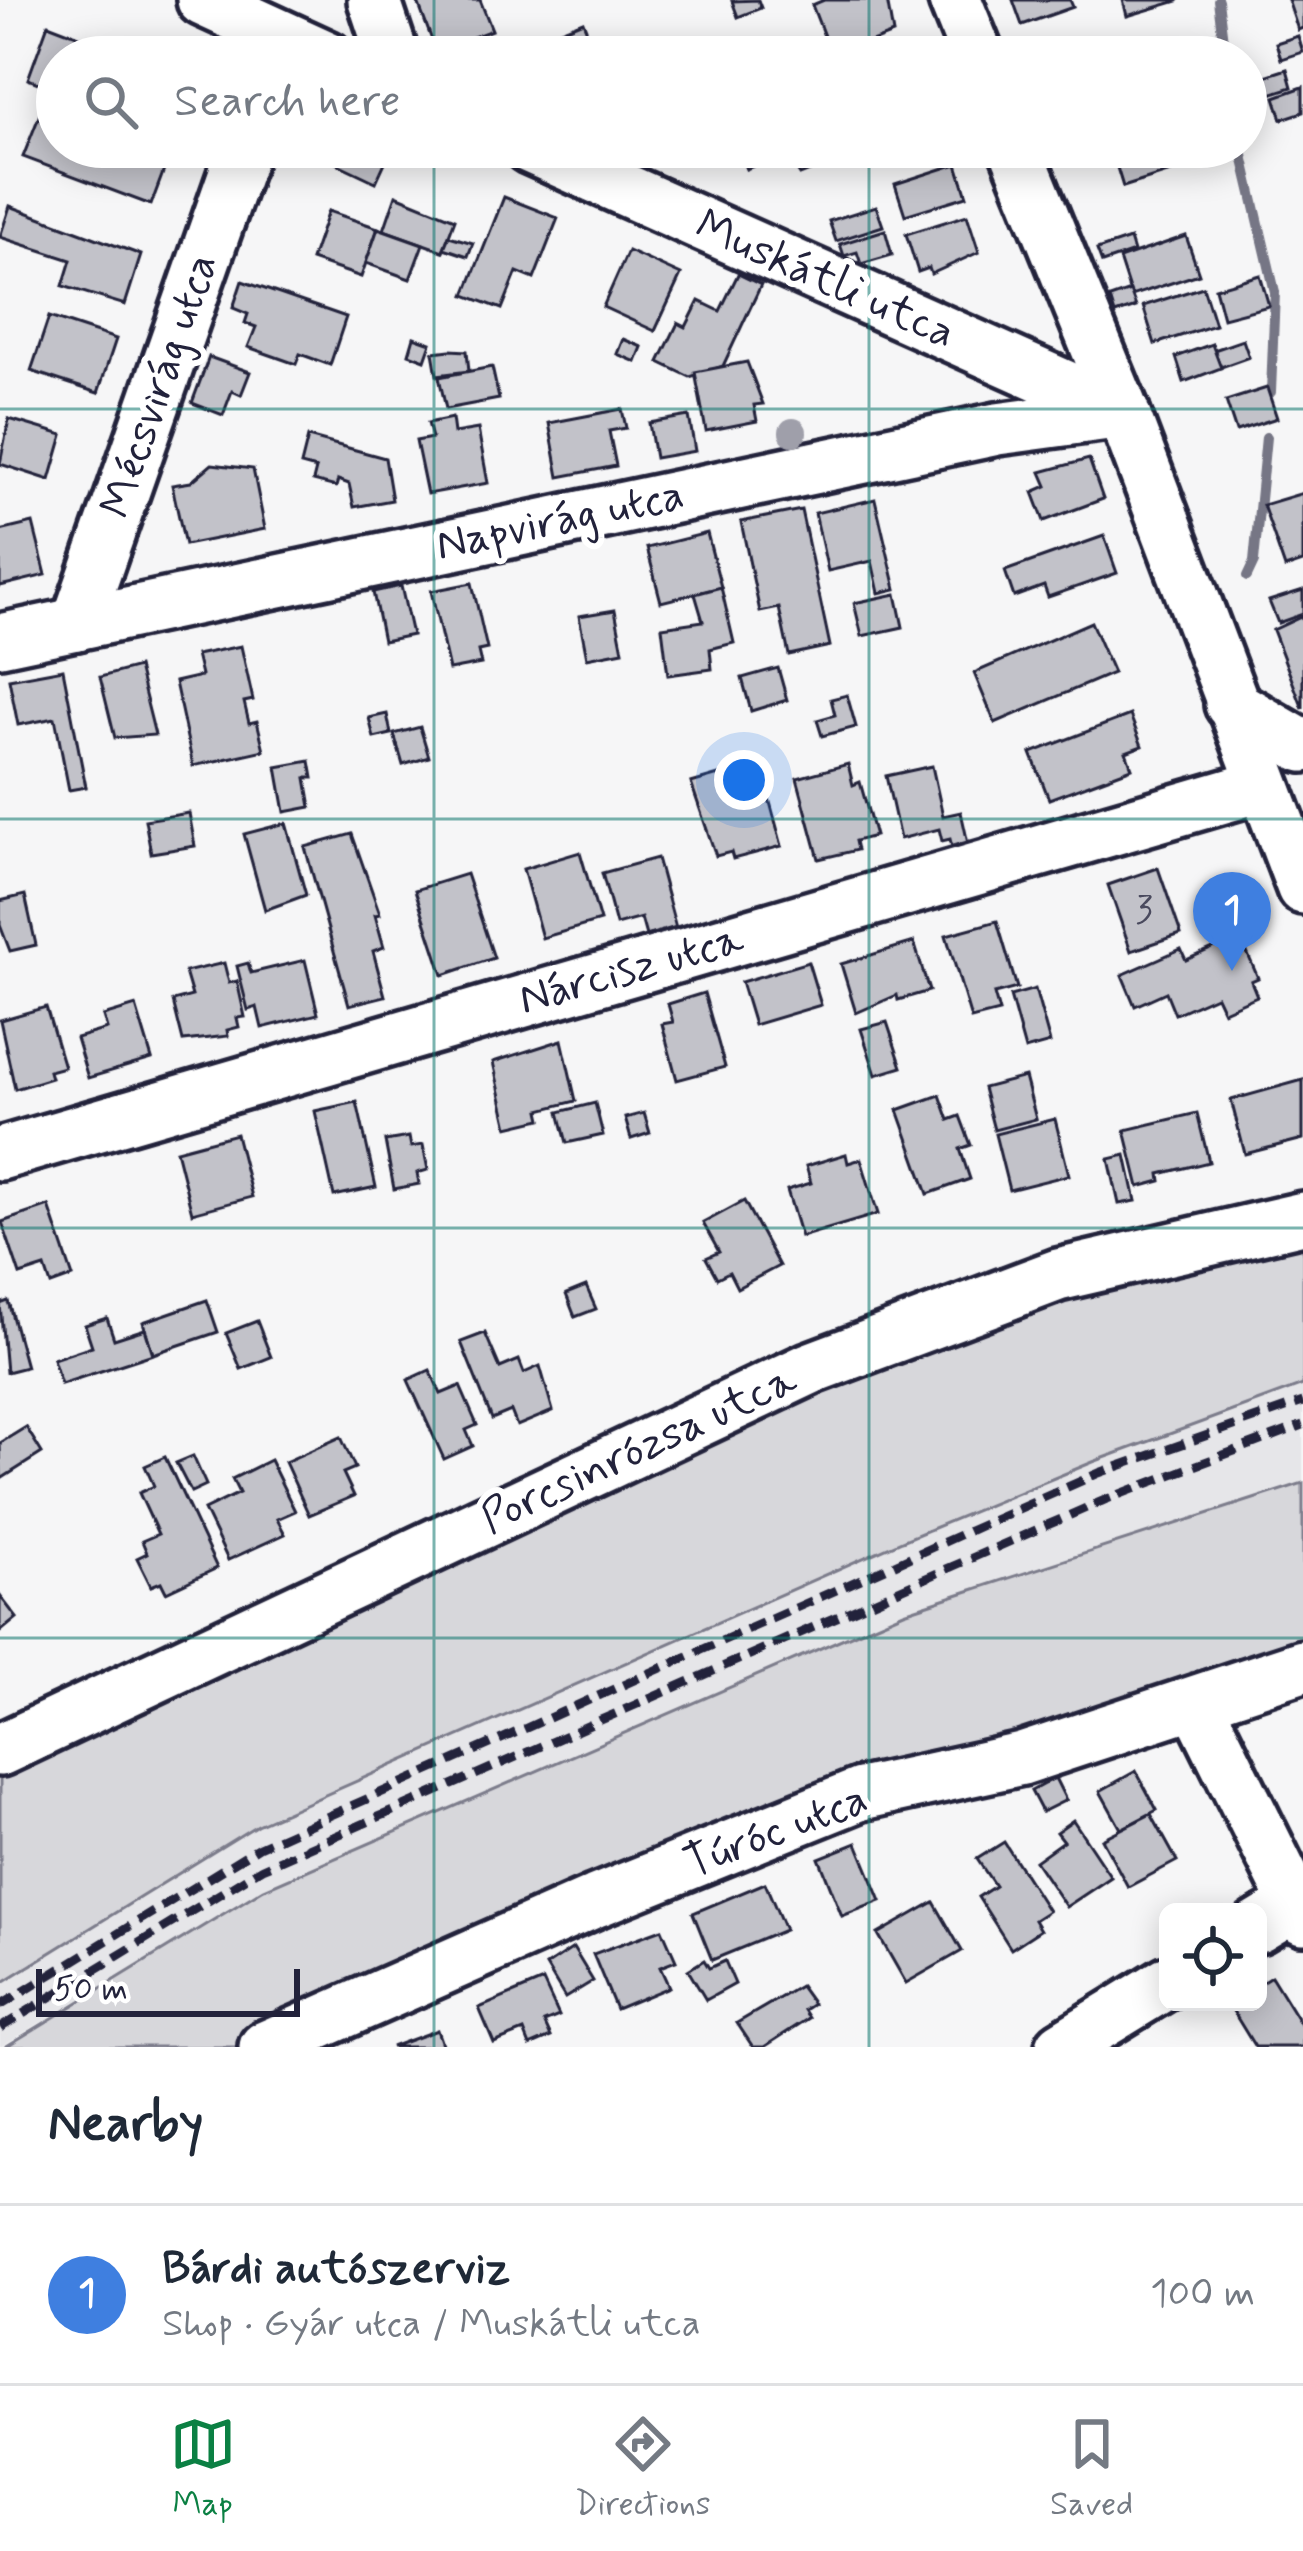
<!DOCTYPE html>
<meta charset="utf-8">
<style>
body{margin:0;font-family:Mynerve,sans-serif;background:#f2f2f3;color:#1f2937}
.controls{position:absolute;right:36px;bottom:36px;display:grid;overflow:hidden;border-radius:18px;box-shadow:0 6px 30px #0003}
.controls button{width:108px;height:108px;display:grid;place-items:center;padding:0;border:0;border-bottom:3px solid #e0e1e3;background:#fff;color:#1f2937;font:60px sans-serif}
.scale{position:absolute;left:36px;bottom:30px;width:264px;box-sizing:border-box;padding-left:12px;border:6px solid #22223b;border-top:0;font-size:33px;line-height:42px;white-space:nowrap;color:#22223b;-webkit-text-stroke:9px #fff;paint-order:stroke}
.you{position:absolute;left:744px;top:780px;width:42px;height:42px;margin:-30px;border:9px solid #fff;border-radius:50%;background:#1a73e8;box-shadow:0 0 0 18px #1a73e833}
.badge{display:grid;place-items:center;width:78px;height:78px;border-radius:50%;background:#0b8043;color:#fff;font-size:39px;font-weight:700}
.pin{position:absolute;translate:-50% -99px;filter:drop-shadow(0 3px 6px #0008)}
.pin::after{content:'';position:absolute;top:63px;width:42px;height:36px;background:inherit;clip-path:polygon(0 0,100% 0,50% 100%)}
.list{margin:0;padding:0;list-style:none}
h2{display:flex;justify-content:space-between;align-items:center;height:156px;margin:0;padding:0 48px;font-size:51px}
h2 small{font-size:39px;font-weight:400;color:#747a83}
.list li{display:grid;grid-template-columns:78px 1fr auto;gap:36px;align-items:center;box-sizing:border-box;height:180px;padding:0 48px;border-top:3px solid #e0e1e3}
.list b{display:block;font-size:45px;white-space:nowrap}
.list p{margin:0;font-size:39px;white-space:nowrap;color:#747a83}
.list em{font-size:39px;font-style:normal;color:#747a83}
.icon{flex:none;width:66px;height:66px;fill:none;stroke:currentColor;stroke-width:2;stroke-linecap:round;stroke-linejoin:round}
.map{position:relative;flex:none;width:1303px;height:2047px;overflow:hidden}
.search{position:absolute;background:#fff;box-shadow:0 6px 30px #0003;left:36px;right:36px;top:36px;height:132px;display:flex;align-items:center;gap:30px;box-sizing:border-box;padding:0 42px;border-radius:66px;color:#747a83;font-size:45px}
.sheet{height:336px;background:#fff}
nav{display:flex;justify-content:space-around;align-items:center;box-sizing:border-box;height:168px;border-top:3px solid #e0e1e3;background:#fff;font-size:33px;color:#747a83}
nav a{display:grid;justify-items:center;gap:6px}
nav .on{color:#0b8043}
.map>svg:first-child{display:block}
.built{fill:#e6e6e9}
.green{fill:#d7d7db;stroke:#7c7c8b;stroke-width:3}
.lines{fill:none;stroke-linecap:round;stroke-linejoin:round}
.stream{stroke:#767685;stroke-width:10}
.building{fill:#c2c2c9;stroke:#22223b;stroke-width:3}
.minor-casing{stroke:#22223b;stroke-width:60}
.minor{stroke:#fff;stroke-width:51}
.rail{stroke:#22223b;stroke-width:9;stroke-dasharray:18 9;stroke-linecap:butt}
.tree{fill:#9f9faa}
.grid{fill:none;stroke:#0f766e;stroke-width:3;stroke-opacity:0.55}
.labels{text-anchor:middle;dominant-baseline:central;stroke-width:12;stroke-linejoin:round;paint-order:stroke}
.number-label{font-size:39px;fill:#4a4a5e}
.street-label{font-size:45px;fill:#22223b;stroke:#fff}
</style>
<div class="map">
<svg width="1303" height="2047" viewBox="0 0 1303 2047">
<rect width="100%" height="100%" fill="#f6f6f7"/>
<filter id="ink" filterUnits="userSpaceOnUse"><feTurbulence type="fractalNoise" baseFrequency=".00833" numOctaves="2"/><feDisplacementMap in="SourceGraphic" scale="24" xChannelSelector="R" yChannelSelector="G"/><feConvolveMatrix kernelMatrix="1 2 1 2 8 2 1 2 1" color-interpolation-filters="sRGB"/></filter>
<g filter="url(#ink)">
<!-- built -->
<polygon class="built" points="1303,1385 1303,1483 904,1612 264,1889 0,2047 0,1984 257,1825 902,1541 1121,1450"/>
<!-- green -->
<g class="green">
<polygon points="1303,1193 1303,1385 1093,1462 902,1541 257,1825 0,1984 0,1762 1043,1265"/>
<polygon points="1303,1483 1303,1657 475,1945 237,2047 5,2047 264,1889 904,1612"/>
</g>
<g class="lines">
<!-- stream -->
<g class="stream">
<polyline points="1218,0 1225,57"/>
<polyline points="1241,147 1275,292 1271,392"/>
<polyline points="1247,577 1254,562 1266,437"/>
</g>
</g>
<!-- building -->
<g class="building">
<polygon points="417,0 480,0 492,30 436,51"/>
<polygon points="758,0 761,8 738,17 732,1"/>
<polygon points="824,0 887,0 893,34 832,57 812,5"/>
<polygon points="1013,0 1070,0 1073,7 1022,25"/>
<polygon points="1123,0 1178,0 1178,1 1127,16"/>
<polygon points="1288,0 1303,0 1303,28 1298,30"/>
<polygon points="583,21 597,57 534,57 528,43"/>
<polygon points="48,24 116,50 113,57 57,57 57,90 28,79"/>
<polygon points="1298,36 1303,52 1281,59 1276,43"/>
<polygon points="1287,69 1292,87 1264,96 1259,78"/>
<polygon points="1303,87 1303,112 1282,119 1275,97"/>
<polygon points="40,114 57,121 57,147 127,147 167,162 151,205 23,157"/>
<polygon points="302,147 392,147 376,182"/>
<polygon points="737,147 827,147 833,162 800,175 791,161 777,157 746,169"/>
<polygon points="1194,147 1199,163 1123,187 1111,148"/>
<polygon points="957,164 967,196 905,215 895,184"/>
<polygon points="396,195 455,219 443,251 384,230"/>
<polygon points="504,197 558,218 534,279 517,272 502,309 465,295"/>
<polygon points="10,206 141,255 125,305 63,286 71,260 0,237"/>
<polygon points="876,206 883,226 836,241 829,221"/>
<polygon points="328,211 378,228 361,277 311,260"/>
<polygon points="967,215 979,252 931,274 929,268 918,272 906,234"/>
<polygon points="378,228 423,244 410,279 366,263"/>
<polygon points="885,230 892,255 861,264 857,252 844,256 840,244"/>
<polygon points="449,236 473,243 468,256 444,248"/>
<polygon points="1186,236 1199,274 1131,296 1119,259"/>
<polygon points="1130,239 1134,252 1102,263 1097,250"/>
<polygon points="628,251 681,275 655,331 603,307"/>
<polygon points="738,274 761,285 723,366 690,377 659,362 678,323 686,327 699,301 720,311"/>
<polygon points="1260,275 1269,306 1223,318 1215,288"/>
<polygon points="242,281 346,317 330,365 300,354 296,364 248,347 256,327 245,323 248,314 233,308"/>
<polygon points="1203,287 1215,325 1155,344 1143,306"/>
<polygon points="1130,291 1136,307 1115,314 1110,298"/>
<polygon points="49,317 116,339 98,393 31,371"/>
<polygon points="414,337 431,343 425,360 409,354"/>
<polygon points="623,339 642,347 636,362 617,354"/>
<polygon points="1243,340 1249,357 1221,367 1214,350"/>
<polygon points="1212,344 1221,368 1184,382 1176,357"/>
<polygon points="450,350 467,351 469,371 437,375 433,352"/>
<polygon points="209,357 250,372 241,395 232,391 223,415 192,403"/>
<polygon points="747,362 763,404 754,405 757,421 706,431 695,372"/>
<polygon points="492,367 499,399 446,409 439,377"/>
<polygon points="1267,388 1277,418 1236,431 1226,401"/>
<polygon points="622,409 626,428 609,431 616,466 559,477 549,423"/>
<polygon points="689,416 695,451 655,458 649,423"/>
<polygon points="452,418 454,433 478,429 488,483 427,494 416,441 432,438 428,423"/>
<polygon points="9,419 63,435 50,480 0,464"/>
<polygon points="308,437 385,458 392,500 354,507 349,484 338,480 336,487 313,481 316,469 301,465"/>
<polygon points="1089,459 1103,499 1044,521 1033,492 1047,486 1041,472"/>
<polygon points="212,464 253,469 265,529 185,545 172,485 191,482"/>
<polygon points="1303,493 1303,562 1285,568 1263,505"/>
<polygon points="875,499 896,589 879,593 872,561 828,571 815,513"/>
<polygon points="801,510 830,646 789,655 779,608 760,612 741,522"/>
<polygon points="33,523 46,575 0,586 0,531"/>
<polygon points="707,533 721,587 661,602 647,548"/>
<polygon points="1104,536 1117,573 1048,597 1044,586 1014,597 1005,571"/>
<polygon points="472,583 487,649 478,651 481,664 449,670 431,591"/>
<polygon points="401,586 412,635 383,641 373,592"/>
<polygon points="721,587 734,643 710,649 712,669 668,675 662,627 703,621 695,594"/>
<polygon points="1303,590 1303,614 1278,623 1269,601"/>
<polygon points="896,594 903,627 862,636 854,603"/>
<polygon points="615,610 623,651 587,658 579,616"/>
<polygon points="1303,616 1303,709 1273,630"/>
<polygon points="1091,622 1113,673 995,723 974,673"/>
<polygon points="241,646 253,700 244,702 249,723 257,721 264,750 193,766 175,682 201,676 196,655"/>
<polygon points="138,667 155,735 115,738 100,677"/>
<polygon points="778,668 787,700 751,711 742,678"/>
<polygon points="63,669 86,787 69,790 55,718 18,725 9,679"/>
<polygon points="847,695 856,727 822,736 817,720 835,715 831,699"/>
<polygon points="387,714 391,734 374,738 369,718"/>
<polygon points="1130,715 1142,746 1126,752 1132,768 1049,799 1031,753"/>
<polygon points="420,727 429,757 403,765 394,734"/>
<polygon points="310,761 313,778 306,778 311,807 285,812 277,767"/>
<polygon points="848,764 853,785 860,782 875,836 855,841 857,850 819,859 797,778"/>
<polygon points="932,766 943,816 961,812 969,848 953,851 950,839 942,841 939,829 900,839 886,776"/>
<polygon points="729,772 733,789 764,780 782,846 733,859 731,852 716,856 691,783"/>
<polygon points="189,813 195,846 151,853 145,820"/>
<polygon points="286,823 306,895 265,910 244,834"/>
<polygon points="352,834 380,914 375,915 384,947 373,951 385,996 349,1005 305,847"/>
<polygon points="580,852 600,921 542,938 523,869"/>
<polygon points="657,858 676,928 646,936 641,918 616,925 602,873"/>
<polygon points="1158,868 1181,934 1131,951 1108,885"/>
<polygon points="466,874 494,958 443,975 415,890"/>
<polygon points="25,895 36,945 10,951 0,925 0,901"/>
<polygon points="997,921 1017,988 994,994 999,1012 971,1019 946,935"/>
<polygon points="1240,936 1258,978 1251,981 1257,996 1223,1011 1216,996 1175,1014 1166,992 1135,1006 1122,975 1181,949 1186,960"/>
<polygon points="914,942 929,991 898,1000 897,995 856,1013 841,964"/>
<polygon points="305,960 318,1014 262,1028 257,1007 248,1010 237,966 248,963 251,973"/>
<polygon points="808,962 821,1005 754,1025 741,982"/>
<polygon points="224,963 229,983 237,981 245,1017 237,1018 239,1027 227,1030 228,1036 183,1041 173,1001 192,996 185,972"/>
<polygon points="1035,989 1050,1043 1025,1050 1010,996"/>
<polygon points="704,993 725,1067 677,1080 662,1024 673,1022 668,1004"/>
<polygon points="136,1006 152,1059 88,1078 76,1038 107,1029 103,1016"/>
<polygon points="46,1007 64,1067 49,1071 51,1078 15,1089 0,1020"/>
<polygon points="887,1022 902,1067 876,1075 861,1029"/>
<polygon points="562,1040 576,1101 540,1110 542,1119 508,1127 493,1062"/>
<polygon points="1025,1077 1036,1119 994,1130 983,1088"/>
<polygon points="1303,1080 1303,1139 1245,1154 1231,1100"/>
<polygon points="940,1095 949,1120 960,1116 971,1145 960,1149 970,1179 928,1194 898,1110"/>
<polygon points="357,1102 376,1187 334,1196 315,1111"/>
<polygon points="595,1103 603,1135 567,1143 559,1112"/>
<polygon points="644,1113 650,1133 631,1139 625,1118"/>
<polygon points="1197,1113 1209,1162 1160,1174 1161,1181 1139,1187 1125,1130"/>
<polygon points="1055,1119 1069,1175 1009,1190 995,1134"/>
<polygon points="236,1134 252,1197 192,1213 176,1150"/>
<polygon points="409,1137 411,1147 423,1145 428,1170 417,1173 419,1184 394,1189 385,1141"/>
<polygon points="846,1154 848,1163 861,1159 878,1214 801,1237 787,1190 811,1183 806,1166"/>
<polygon points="1126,1155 1136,1201 1119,1204 1109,1159"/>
<polygon points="744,1201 779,1266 737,1288 729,1272 717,1278 706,1258 719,1252 703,1223"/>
<polygon points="49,1206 73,1277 51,1285 45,1267 20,1275 2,1222"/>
<polygon points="586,1286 596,1309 575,1317 566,1294"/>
<polygon points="207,1300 218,1332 153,1354 143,1322"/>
<polygon points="8,1301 26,1367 6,1372 0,1304"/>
<polygon points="107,1318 114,1339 145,1329 153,1354 61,1384 53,1359 92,1346 85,1325"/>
<polygon points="257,1321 271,1357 241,1369 226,1333"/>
<polygon points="485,1333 500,1368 519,1360 524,1373 540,1366 553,1411 517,1426 511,1411 492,1419 461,1342"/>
<polygon points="430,1370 441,1394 460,1386 477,1425 466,1430 473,1446 444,1459 408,1380"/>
<polygon points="26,1427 42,1453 1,1479 0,1443"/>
<polygon points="341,1437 355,1468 343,1473 354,1496 309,1515 285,1462"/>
<polygon points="193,1456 206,1485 191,1492 176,1463"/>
<polygon points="165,1457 217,1568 166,1592 161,1582 151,1586 137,1558 147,1553 142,1541 158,1534 139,1493 154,1486 145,1466"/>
<polygon points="270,1460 295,1511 277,1519 285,1534 228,1560 204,1510 239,1493 232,1479"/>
<polygon points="0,1596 17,1618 0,1632"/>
<polygon points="1136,1771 1157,1810 1121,1829 1100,1791"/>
<polygon points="1055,1778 1066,1800 1042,1812 1031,1791"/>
<polygon points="1151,1814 1177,1861 1128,1887 1102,1839"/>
<polygon points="1073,1820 1111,1877 1066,1907 1035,1861 1063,1841 1056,1832"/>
<polygon points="1004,1842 1048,1911 1034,1920 1040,1930 1011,1949 978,1897 995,1886 977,1859"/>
<polygon points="857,1843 881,1901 842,1916 819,1858"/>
<polygon points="765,1883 785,1930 712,1960 693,1913"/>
<polygon points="934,1902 962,1951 906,1983 878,1934"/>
<polygon points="662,1929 676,1961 660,1967 669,1987 616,2009 593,1954"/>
<polygon points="573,1948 593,1981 565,1998 546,1966"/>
<polygon points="704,1960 709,1968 725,1961 735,1984 706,2000 688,1970"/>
<polygon points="1271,1976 1303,2028 1303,2047 1255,2047 1228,2003 1258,2002 1258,1984"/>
<polygon points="543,1981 559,2016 544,2022 551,2037 530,2046 524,2031 494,2043 479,2008"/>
<polygon points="800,1986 813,2004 804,2010 809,2018 764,2047 753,2047 737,2023"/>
<polygon points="437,2030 443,2047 391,2047"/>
</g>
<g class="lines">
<!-- minor casing -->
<g class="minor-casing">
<g id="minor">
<polyline points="203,0 327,57"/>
<polyline points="374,0 393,57"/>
<polyline points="955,0 978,57"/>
<polyline points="529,147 1120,411"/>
<polyline points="1015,147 1123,412 1303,888"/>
<polyline points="77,624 244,147"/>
<polyline points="0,640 997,429 1123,412"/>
<polyline points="1231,704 1303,746"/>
<polyline points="0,1154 1261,786"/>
<polyline points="1197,1704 1303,1918"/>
<polyline points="0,1750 811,1368 1058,1275 1303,1218"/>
<polyline points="1258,1927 1296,1904"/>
<polyline points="265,2047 596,1901 861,1794 1022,1759 1303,1666"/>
<polyline points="1062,2047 1168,1982"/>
</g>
</g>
<!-- minor -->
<use href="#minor" class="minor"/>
<!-- rail -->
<g class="rail">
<polyline points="0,2006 259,1847 1099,1473 1303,1402"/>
<polyline points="0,2028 262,1868 1107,1499 1303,1425"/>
</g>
</g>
<!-- trees -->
<circle class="tree" cx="793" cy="432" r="14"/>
</g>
<!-- grid -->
<path class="grid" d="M434,0V57M869,0V57M434,147V2047M869,147V2047M0,409H1303M0,819H1303M0,1228H1303M0,1638H1303"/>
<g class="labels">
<!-- number labels -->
<g class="number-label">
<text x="1144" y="910">3</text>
</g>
<!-- street labels -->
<g class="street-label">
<text transform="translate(825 280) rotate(24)">Muskátli utca</text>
<text transform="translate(160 386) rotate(-71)">Mécsvirág utca</text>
<text transform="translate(560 521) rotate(-12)">Napvirág utca</text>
<text transform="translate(631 970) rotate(-16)">Nárcisz utca</text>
<text transform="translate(639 1450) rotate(-25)">Porcsinrózsa utca</text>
<text transform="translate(776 1832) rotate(-21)">Túróc utca</text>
</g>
</g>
</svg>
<div class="controls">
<button><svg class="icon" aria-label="locate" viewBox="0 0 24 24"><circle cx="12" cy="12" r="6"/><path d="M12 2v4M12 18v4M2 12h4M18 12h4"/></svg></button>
</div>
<div class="scale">50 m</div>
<div class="you"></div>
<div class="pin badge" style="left:1232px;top:971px;background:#3f7fe0">1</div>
<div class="search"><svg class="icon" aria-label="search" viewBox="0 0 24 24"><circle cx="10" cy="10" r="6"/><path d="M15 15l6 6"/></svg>Search here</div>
</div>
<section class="sheet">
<h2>Nearby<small></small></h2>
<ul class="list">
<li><span class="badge" style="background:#3f7fe0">1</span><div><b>Bárdi autószerviz</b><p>Shop · Gyár utca / Muskátli utca</p></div><em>100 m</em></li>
</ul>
</section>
<nav>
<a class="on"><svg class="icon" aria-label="map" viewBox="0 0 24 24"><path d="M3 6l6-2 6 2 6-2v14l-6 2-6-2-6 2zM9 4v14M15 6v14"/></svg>Map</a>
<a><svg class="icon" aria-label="directions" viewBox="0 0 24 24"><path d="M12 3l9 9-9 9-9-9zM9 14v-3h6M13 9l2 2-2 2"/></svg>Directions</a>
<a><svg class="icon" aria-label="saved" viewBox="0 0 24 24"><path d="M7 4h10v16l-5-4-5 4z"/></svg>Saved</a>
</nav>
